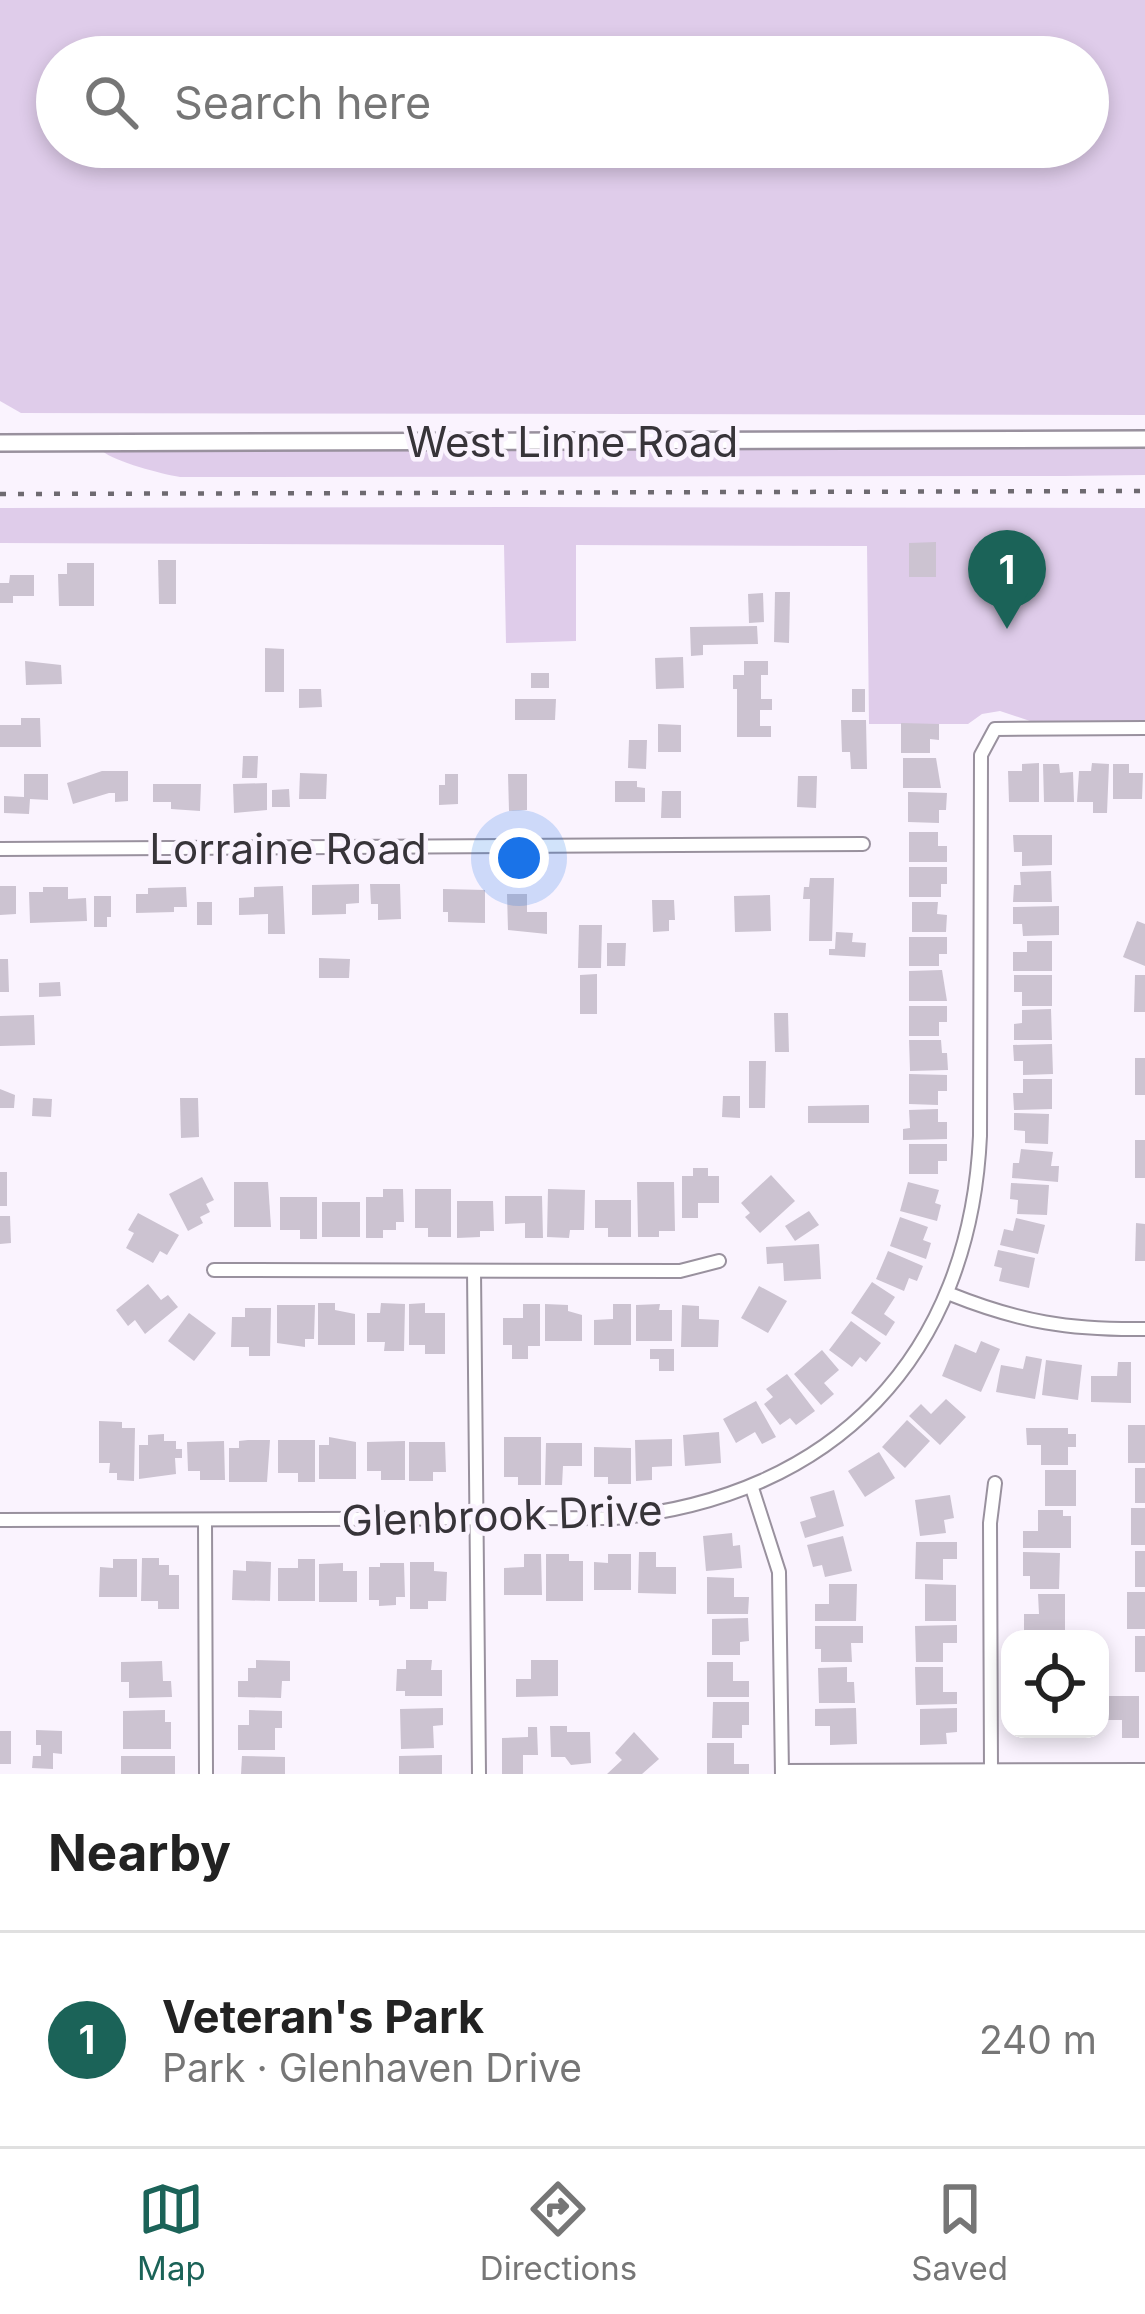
<!DOCTYPE html>
<meta charset="utf-8">
<style>
body{margin:0;font-family:Inter,sans-serif;background:#f6f6f6;color:#222}
.controls{position:absolute;right:36px;bottom:36px;display:grid;overflow:hidden;border-radius:24px;box-shadow:0 6px 18px #0003}
.controls button{width:108px;height:108px;display:grid;place-items:center;padding:0;border:0;border-bottom:3px solid #e0e0e0;background:#fff;color:#222;font:60px sans-serif}
.you{position:absolute;left:519px;top:858px;width:42px;height:42px;margin:-30px;border:9px solid #fff;border-radius:50%;background:#1a73e8;box-shadow:0 0 0 18px #1a73e833}
.badge{display:grid;place-items:center;width:78px;height:78px;border-radius:50%;background:#1b6358;color:#fff;font-size:39px;font-weight:700}
.pin{position:absolute;translate:-50% -99px;filter:drop-shadow(0 3px 6px #0008)}
.pin::after{content:'';position:absolute;top:63px;width:42px;height:36px;background:inherit;clip-path:polygon(0 0,100% 0,50% 100%)}
.list{margin:0;padding:0;list-style:none}
h2{display:flex;justify-content:space-between;align-items:center;height:156px;margin:0;padding:0 48px;font-size:51px}
h2 small{font-size:39px;font-weight:400;color:#767676}
.list li{display:grid;grid-template-columns:78px 1fr auto;gap:36px;align-items:center;box-sizing:border-box;height:216px;padding:0 48px;border-top:3px solid #e0e0e0}
.list b{display:block;font-size:45px;white-space:nowrap}
.list p{margin:0;font-size:39px;white-space:nowrap;color:#767676}
.list em{font-size:39px;font-style:normal;color:#767676}
.icon{flex:none;width:66px;height:66px;fill:none;stroke:currentColor;stroke-width:2;stroke-linecap:round;stroke-linejoin:round}
.map{position:relative;flex:none;width:1145px;height:1774px;overflow:hidden}
.search{position:absolute;background:#fff;box-shadow:0 6px 18px #0003;left:36px;right:36px;top:36px;height:132px;display:flex;align-items:center;gap:30px;box-sizing:border-box;padding:0 42px;border-radius:66px;color:#767676;font-size:45px}
.sheet{height:372px;background:#fff}
nav{display:flex;justify-content:space-around;align-items:center;box-sizing:border-box;height:168px;border-top:3px solid #e0e0e0;background:#fff;font-size:33px;color:#767676}
nav a{display:grid;justify-items:center;gap:6px}
nav .on{color:#1b6358}
.map>svg:first-child{display:block}
.green{fill:#dfccea;fill-rule:evenodd}
.building{fill:#ccc3d1}
.lines{fill:none;stroke-linecap:round;stroke-linejoin:round}
.minor-casing{stroke:#99919e;stroke-width:16}
.tertiary-casing{stroke:#99919e;stroke-width:20}
.minor{stroke:#fff;stroke-width:12}
.tertiary{stroke:#fff;stroke-width:15}
.rail{stroke:#6e6a70;stroke-width:4.5;stroke-dasharray:6 12;stroke-linecap:butt}
.labels{text-anchor:middle;dominant-baseline:central;stroke-width:9;stroke-linejoin:round;paint-order:stroke}
.street-label{font-size:42px;fill:#373439;stroke:#faf3fe}
</style>
<div class="map">
<svg width="1145" height="1774" viewBox="0 0 1145 1774">
<rect width="100%" height="100%" fill="#faf3fe"/>
<!-- green -->
<g class="green">
<path d="M0,0H1145V415L21,413L0,401ZM1088,57V147H57V57Z"/>
<path d="M1145,447V475L1064,476L180,477C161,474 116,462 102,451Z"/>
<polygon points="511,507 1145,508 1145,721 1030,721 1000,711 982,714 968,724 869,724 867,546 576,545 576,641 506,643 504,545 0,543 0,508"/>
</g>
<!-- building -->
<g class="building">
<polygon points="936,542 936,577 909,577 909,543"/>
<polygon points="158,560 176,560 176,604 159,604"/>
<polygon points="67,563 94,563 94,606 59,606 58,574 67,574"/>
<polygon points="1009,564 1009,580 979,580 979,565"/>
<polygon points="10,575 34,575 34,596 13,596 13,603 0,603 0,583 9,583"/>
<polygon points="775,592 790,592 789,643 774,642"/>
<polygon points="763,593 764,622 749,623 748,594"/>
<polygon points="757,626 758,644 703,645 703,655 691,656 690,627"/>
<polygon points="265,648 284,649 284,692 265,692"/>
<polygon points="683,657 684,688 656,689 655,658"/>
<polygon points="25,661 61,665 62,684 26,685"/>
<polygon points="744,661 768,661 768,675 761,675 761,699 772,699 772,710 760,710 760,726 771,726 771,737 737,737 737,689 733,689 733,675 744,675"/>
<rect x="531" y="673" width="18" height="15"/>
<polygon points="299,689 321,689 322,707 299,708"/>
<rect x="852" y="689" width="13" height="23"/>
<polygon points="515,699 556,699 555,720 515,720"/>
<polygon points="21,718 40,718 41,747 0,747 0,725 21,725"/>
<polygon points="841,720 866,720 867,769 851,769 850,752 842,752"/>
<polygon points="901,723 939,724 939,740 930,739 930,753 901,753"/>
<polygon points="658,724 681,725 681,752 658,752"/>
<polygon points="629,740 647,740 646,769 628,768"/>
<polygon points="243,756 258,756 257,778 242,778"/>
<polygon points="903,758 936,758 941,788 903,788"/>
<polygon points="1039,763 1039,802 1009,802 1008,771 1022,771 1022,764"/>
<polygon points="1092,763 1109,764 1107,813 1093,813 1093,802 1077,802 1079,771 1091,771"/>
<polygon points="1043,764 1059,764 1060,773 1073,772 1074,802 1044,802"/>
<polygon points="1113,764 1129,764 1129,773 1143,773 1142,799 1113,799"/>
<polygon points="102,771 128,771 128,801 115,802 115,793 109,793 73,804 67,783"/>
<polygon points="300,773 327,774 326,799 299,799"/>
<polygon points="24,774 48,774 48,800 30,799 29,814 4,813 4,796 24,797"/>
<polygon points="445,774 458,774 458,804 439,805 439,785 445,785"/>
<polygon points="508,774 527,774 527,810 509,811"/>
<polygon points="798,776 817,776 816,808 797,807"/>
<polygon points="615,781 637,781 637,787 645,788 645,802 615,802"/>
<polygon points="267,783 267,810 234,813 233,784"/>
<polygon points="153,784 201,784 200,811 171,809 171,802 153,802"/>
<polygon points="289,789 290,807 272,807 272,790"/>
<polygon points="662,791 681,791 681,818 661,818"/>
<polygon points="908,792 947,793 946,810 939,810 939,823 908,822"/>
<polygon points="909,832 938,832 938,846 947,846 947,862 909,862"/>
<polygon points="1013,835 1052,835 1052,865 1022,866 1022,852 1014,852"/>
<polygon points="909,867 947,867 947,884 941,884 941,897 909,897"/>
<polygon points="1051,871 1052,902 1013,902 1014,885 1021,885 1020,872"/>
<polygon points="810,878 834,878 832,941 809,941 810,899 803,899 804,887 809,887"/>
<polygon points="359,884 359,903 346,904 346,914 312,915 312,885"/>
<polygon points="370,884 400,884 401,919 378,920 378,904 371,904"/>
<polygon points="0,886 16,886 16,914 0,915"/>
<polygon points="283,886 285,934 268,934 268,914 239,915 239,898 254,897 254,887"/>
<polygon points="43,887 68,887 68,899 86,898 87,921 30,923 29,892 43,892"/>
<polygon points="186,887 187,907 174,907 174,912 136,913 136,894 148,894 148,888"/>
<polygon points="443,889 485,890 485,923 448,922 448,912 443,912"/>
<polygon points="507,894 527,894 527,912 547,912 547,934 508,930"/>
<polygon points="770,895 771,931 735,932 734,896"/>
<polygon points="94,896 111,896 111,917 107,917 107,927 94,927"/>
<polygon points="652,900 674,900 675,920 669,920 669,931 653,932"/>
<rect x="197" y="902" width="15" height="23"/>
<polygon points="912,902 938,902 937,914 947,915 946,932 912,932"/>
<polygon points="1059,906 1059,935 1023,936 1022,924 1013,924 1013,907"/>
<polygon points="1137,921 1145,924 1145,966 1123,957"/>
<polygon points="579,925 602,925 601,968 578,968"/>
<polygon points="836,932 853,933 852,942 866,943 865,957 829,955 829,949 835,949"/>
<polygon points="909,937 947,937 947,954 939,954 939,966 909,966"/>
<polygon points="1027,941 1052,941 1052,971 1013,971 1013,952 1027,952"/>
<polygon points="607,943 626,943 625,966 607,966"/>
<polygon points="319,958 350,959 349,978 319,978"/>
<polygon points="0,959 8,959 9,992 0,992"/>
<polygon points="942,970 947,1001 909,1001 909,971"/>
<polygon points="597,974 597,1014 580,1014 580,975"/>
<polygon points="1014,975 1052,975 1052,1006 1022,1006 1022,992 1014,992"/>
<polygon points="1135,975 1145,975 1145,1012 1134,1012"/>
<polygon points="60,982 61,996 39,997 39,983"/>
<polygon points="909,1006 947,1006 947,1022 939,1022 939,1036 909,1036"/>
<polygon points="1051,1009 1052,1040 1014,1040 1014,1024 1022,1023 1022,1010"/>
<polygon points="774,1013 788,1013 789,1052 775,1052"/>
<polygon points="34,1015 35,1045 0,1046 0,1016"/>
<polygon points="909,1040 941,1040 942,1053 947,1053 948,1070 910,1071"/>
<polygon points="1052,1044 1053,1074 1023,1075 1023,1061 1014,1061 1013,1045"/>
<rect x="1135" y="1058" width="10" height="37"/>
<polygon points="749,1061 766,1061 765,1108 749,1108"/>
<polygon points="909,1074 947,1075 947,1091 938,1091 938,1105 909,1104"/>
<polygon points="1023,1079 1052,1079 1052,1109 1014,1110 1013,1093 1023,1093"/>
<polygon points="0,1089 15,1095 14,1108 0,1108"/>
<polygon points="723,1096 740,1096 740,1118 722,1117"/>
<polygon points="33,1098 52,1099 51,1117 32,1116"/>
<polygon points="180,1098 198,1098 199,1137 181,1138"/>
<polygon points="869,1105 869,1123 808,1123 808,1106"/>
<polygon points="938,1109 938,1122 947,1122 947,1139 903,1140 903,1129 910,1128 909,1110"/>
<polygon points="1014,1113 1049,1114 1048,1144 1025,1143 1025,1131 1014,1130"/>
<rect x="1135" y="1140" width="10" height="38"/>
<polygon points="909,1144 947,1144 947,1161 938,1161 938,1174 909,1174"/>
<polygon points="1021,1149 1053,1152 1051,1166 1059,1166 1058,1182 1012,1178 1013,1163 1019,1163"/>
<polygon points="693,1168 708,1168 708,1176 719,1176 719,1203 698,1203 698,1218 682,1218 682,1176 693,1176"/>
<rect x="0" y="1172" width="7" height="34"/>
<polygon points="771,1175 795,1201 760,1233 745,1217 750,1213 741,1203"/>
<polygon points="202,1177 214,1200 206,1204 210,1212 200,1217 203,1223 188,1231 169,1194"/>
<polygon points="234,1182 268,1182 271,1227 234,1227"/>
<polygon points="637,1182 674,1182 675,1231 659,1231 659,1237 638,1237"/>
<polygon points="908,1182 939,1190 935,1203 941,1205 937,1221 900,1211"/>
<polygon points="1011,1183 1049,1185 1047,1215 1017,1214 1018,1200 1010,1199"/>
<polygon points="383,1189 403,1189 404,1222 396,1222 396,1230 383,1230 383,1238 366,1238 366,1197 383,1197"/>
<polygon points="415,1189 451,1189 451,1237 428,1237 428,1228 415,1228"/>
<polygon points="548,1189 585,1190 584,1230 570,1230 569,1238 547,1237"/>
<polygon points="505,1196 542,1196 543,1238 525,1238 525,1223 505,1224"/>
<polygon points="280,1197 317,1197 317,1239 300,1239 300,1230 280,1230"/>
<polygon points="595,1200 631,1200 631,1237 608,1237 608,1228 595,1228"/>
<polygon points="457,1201 493,1201 494,1231 480,1231 480,1237 457,1238"/>
<rect x="322" y="1202" width="38" height="35"/>
<polygon points="809,1211 819,1225 795,1241 785,1226"/>
<polygon points="138,1213 179,1235 167,1255 160,1251 153,1263 126,1248 134,1233 128,1230"/>
<polygon points="0,1216 10,1216 11,1243 0,1244"/>
<polygon points="900,1217 928,1227 923,1240 931,1243 926,1259 890,1246"/>
<polygon points="1016,1218 1045,1225 1038,1254 1000,1245 1004,1229 1013,1231"/>
<polygon points="1136,1223 1145,1224 1145,1261 1135,1261"/>
<polygon points="819,1244 821,1279 784,1281 783,1263 767,1264 766,1247"/>
<polygon points="998,1250 1035,1258 1029,1288 999,1281 1002,1268 994,1266"/>
<polygon points="888,1251 923,1266 917,1281 909,1278 904,1291 876,1279"/>
<polygon points="872,1282 895,1297 884,1314 895,1322 886,1336 851,1313"/>
<polygon points="148,1284 161,1300 168,1295 178,1307 145,1334 135,1320 128,1326 116,1310"/>
<polygon points="759,1286 787,1301 768,1333 741,1318"/>
<polygon points="318,1303 335,1303 335,1310 355,1314 355,1345 318,1345"/>
<polygon points="381,1303 405,1304 404,1351 384,1351 385,1342 367,1342 367,1313 380,1313"/>
<polygon points="425,1303 425,1313 445,1313 445,1354 425,1354 425,1345 409,1345 409,1304"/>
<polygon points="523,1304 540,1304 540,1346 528,1346 528,1359 512,1359 512,1345 503,1345 503,1318 523,1318"/>
<polygon points="545,1304 568,1305 568,1311 582,1315 582,1341 545,1341"/>
<polygon points="613,1304 631,1304 631,1345 594,1345 594,1320 613,1319"/>
<polygon points="660,1304 659,1310 672,1310 672,1341 636,1341 636,1305"/>
<polygon points="277,1305 315,1305 314,1339 305,1339 305,1347 277,1343"/>
<polygon points="682,1305 699,1306 699,1319 719,1320 718,1347 681,1347"/>
<polygon points="245,1308 271,1308 270,1356 249,1356 249,1347 231,1347 232,1317 245,1317"/>
<polygon points="189,1313 216,1333 194,1361 168,1341"/>
<polygon points="851,1321 881,1343 866,1362 860,1357 852,1367 829,1350"/>
<polygon points="981,1341 1000,1349 981,1392 942,1376 955,1344 976,1353"/>
<polygon points="650,1349 674,1349 674,1371 659,1371 659,1359 650,1359"/>
<polygon points="822,1350 839,1370 824,1383 834,1394 821,1405 794,1374"/>
<polygon points="1026,1356 1042,1359 1035,1399 996,1392 1001,1365 1023,1369"/>
<polygon points="1046,1360 1082,1365 1078,1400 1042,1395"/>
<polygon points="1118,1362 1131,1362 1131,1403 1091,1402 1091,1376 1117,1376"/>
<polygon points="787,1374 815,1411 796,1425 790,1418 780,1425 764,1404 773,1397 766,1389"/>
<polygon points="946,1399 966,1417 940,1445 909,1416 921,1404 931,1414"/>
<polygon points="756,1401 776,1437 762,1444 755,1432 736,1443 723,1419"/>
<polygon points="907,1420 930,1441 905,1468 882,1447"/>
<polygon points="99,1421 122,1422 122,1428 135,1428 134,1481 117,1480 117,1473 109,1473 110,1463 99,1463"/>
<rect x="1128" y="1425" width="17" height="38"/>
<polygon points="1026,1428 1068,1428 1068,1434 1076,1434 1076,1447 1068,1447 1068,1465 1041,1465 1041,1445 1027,1445"/>
<polygon points="719,1432 721,1463 685,1466 683,1435"/>
<polygon points="164,1434 164,1441 176,1441 176,1449 182,1449 182,1458 175,1458 176,1474 139,1479 139,1445 148,1445 148,1435"/>
<polygon points="329,1437 356,1442 356,1479 319,1479 319,1445 329,1445"/>
<polygon points="504,1437 541,1437 541,1485 518,1485 518,1477 504,1477"/>
<polygon points="672,1439 672,1466 652,1467 652,1480 636,1481 635,1440"/>
<polygon points="248,1440 270,1440 267,1482 229,1482 229,1448 239,1448 239,1441"/>
<polygon points="278,1440 315,1440 315,1482 298,1482 298,1473 278,1473"/>
<polygon points="224,1441 225,1480 200,1480 200,1471 188,1471 187,1442"/>
<polygon points="405,1441 405,1480 381,1480 381,1471 367,1471 367,1442"/>
<polygon points="409,1442 445,1442 446,1472 433,1472 433,1481 409,1481"/>
<polygon points="546,1443 582,1443 582,1466 563,1466 562,1485 545,1485"/>
<polygon points="594,1447 631,1448 631,1484 608,1484 608,1477 594,1477"/>
<polygon points="879,1452 895,1478 865,1497 848,1471"/>
<rect x="1135" y="1468" width="10" height="35"/>
<rect x="1045" y="1470" width="31" height="36"/>
<polygon points="834,1490 844,1526 805,1538 800,1522 816,1517 810,1497"/>
<polygon points="950,1495 954,1518 944,1520 946,1533 920,1536 915,1500"/>
<rect x="1131" y="1508" width="14" height="37"/>
<polygon points="1038,1510 1063,1510 1063,1516 1071,1516 1071,1548 1023,1548 1023,1531 1038,1531"/>
<polygon points="732,1533 733,1546 740,1545 742,1568 706,1571 703,1536"/>
<polygon points="843,1536 852,1571 825,1577 822,1565 813,1567 807,1545"/>
<polygon points="916,1542 957,1542 957,1559 943,1559 943,1580 915,1579"/>
<rect x="1135" y="1551" width="10" height="36"/>
<polygon points="639,1552 656,1552 656,1567 676,1567 676,1594 638,1593"/>
<polygon points="1023,1552 1060,1553 1059,1589 1030,1589 1030,1576 1023,1576"/>
<polygon points="524,1554 541,1554 542,1595 504,1595 504,1568 524,1567"/>
<polygon points="546,1554 569,1554 569,1561 583,1561 583,1601 546,1601"/>
<polygon points="608,1554 631,1554 631,1590 594,1590 594,1562 608,1563"/>
<polygon points="142,1558 159,1558 159,1565 169,1565 169,1575 179,1575 179,1609 158,1609 158,1601 141,1601"/>
<polygon points="113,1559 137,1559 137,1597 99,1597 100,1567 113,1568"/>
<polygon points="298,1559 315,1559 315,1601 278,1601 278,1568 298,1568"/>
<polygon points="246,1561 271,1562 270,1601 232,1600 233,1570 246,1571"/>
<polygon points="410,1562 434,1562 434,1571 447,1572 446,1601 428,1601 428,1609 410,1609"/>
<polygon points="343,1563 343,1571 357,1571 357,1602 319,1602 319,1564"/>
<polygon points="380,1563 404,1563 405,1597 396,1597 396,1605 379,1606 379,1600 369,1600 369,1567 380,1567"/>
<polygon points="707,1577 734,1578 734,1597 749,1597 748,1614 707,1614"/>
<polygon points="829,1584 857,1584 856,1621 815,1621 815,1604 829,1604"/>
<polygon points="925,1584 956,1585 956,1621 925,1621"/>
<rect x="1127" y="1592" width="18" height="37"/>
<polygon points="1038,1594 1065,1594 1065,1631 1024,1631 1024,1614 1039,1614"/>
<polygon points="748,1618 749,1641 740,1642 740,1655 712,1655 712,1619"/>
<polygon points="957,1625 957,1643 943,1643 943,1662 916,1662 915,1626"/>
<polygon points="815,1626 863,1626 863,1643 851,1643 852,1662 821,1662 821,1649 815,1649"/>
<rect x="1135" y="1636" width="10" height="36"/>
<polygon points="256,1660 290,1661 290,1681 282,1681 281,1698 238,1697 238,1681 248,1681 248,1668 256,1668"/>
<polygon points="406,1660 432,1660 431,1670 442,1670 442,1696 405,1696 405,1691 396,1691 397,1669 406,1669"/>
<polygon points="531,1660 558,1660 558,1696 516,1697 516,1679 531,1679"/>
<polygon points="162,1661 163,1681 171,1681 172,1697 129,1698 129,1682 121,1682 121,1662"/>
<polygon points="707,1662 733,1662 733,1681 749,1681 749,1697 707,1697"/>
<polygon points="847,1667 847,1682 854,1682 855,1703 819,1703 818,1668"/>
<polygon points="915,1667 943,1667 943,1692 957,1692 957,1704 916,1705"/>
<polygon points="1102,1696 1139,1696 1139,1738 1122,1738 1122,1720 1102,1720"/>
<polygon points="713,1702 749,1702 749,1725 742,1725 742,1738 712,1738"/>
<polygon points="443,1708 443,1725 433,1726 434,1748 401,1749 400,1709"/>
<polygon points="856,1708 857,1744 830,1745 830,1726 815,1726 815,1709"/>
<polygon points="957,1708 957,1732 946,1733 947,1744 920,1745 920,1709"/>
<polygon points="165,1710 165,1722 171,1722 171,1749 123,1749 123,1711"/>
<polygon points="249,1710 282,1711 282,1728 275,1728 275,1750 238,1750 238,1725 249,1725"/>
<polygon points="550,1726 567,1726 567,1732 590,1732 591,1763 571,1765 565,1757 551,1757"/>
<polygon points="528,1727 537,1727 538,1755 523,1755 523,1774 502,1774 502,1738 528,1737"/>
<polygon points="36,1730 62,1731 62,1754 53,1753 53,1769 32,1768 33,1756 41,1756 41,1745 36,1745"/>
<rect x="0" y="1731" width="11" height="33"/>
<polygon points="634,1732 659,1759 642,1774 607,1774 622,1760 615,1753"/>
<polygon points="707,1743 734,1743 734,1764 749,1764 749,1774 707,1774"/>
<polygon points="442,1755 442,1774 399,1774 399,1756"/>
<rect x="121" y="1756" width="54" height="18"/>
<polygon points="242,1756 285,1757 285,1774 241,1774"/>
</g>
<g class="lines">
<!-- minor casing -->
<g class="minor-casing">
<g id="minor">
<polyline points="0,849 863,844"/>
<polyline points="214,1270 680,1271 719,1261"/>
<polyline points="474,1271 479,1774"/>
<path d="M950,1294C1020,1322 1069,1330 1145,1329"/>
<polyline points="752,1488 779,1572 782,1774"/>
<path d="M0,1520L615,1518C834,1497 970,1356 980,1136L981,755L995,729L1145,728"/>
<polyline points="205,1521 206,1774"/>
<polyline points="991,1769 990,1523 995,1483"/>
<polyline points="782,1771 1145,1770"/>
</g>
</g>
<!-- tertiary casing -->
<g class="tertiary-casing">
<polyline id="tertiary" points="0,443 1145,439"/>
</g>
<!-- minor -->
<use href="#minor" class="minor"/>
<!-- tertiary -->
<use href="#tertiary" class="tertiary"/>
<!-- rail -->
<polyline class="rail" points="0,494 1145,491"/>
</g>
<g class="labels">
<!-- street labels -->
<g class="street-label">
<text x="572" y="441">West Linne Road</text>
<text x="288" y="848">Lorraine Road</text>
<text transform="translate(502 1515) rotate(-2)">Glenbrook Drive</text>
</g>
</g>
</svg>
<div class="controls">
<button><svg class="icon" aria-label="locate" viewBox="0 0 24 24"><circle cx="12" cy="12" r="6"/><path d="M12 2v4M12 18v4M2 12h4M18 12h4"/></svg></button>
</div>
<div class="you"></div>
<div class="pin badge" style="left:1007px;top:629px">1</div>
<div class="search"><svg class="icon" aria-label="search" viewBox="0 0 24 24"><circle cx="10" cy="10" r="6"/><path d="M15 15l6 6"/></svg>Search here</div>
</div>
<section class="sheet">
<h2>Nearby<small></small></h2>
<ul class="list">
<li><span class="badge">1</span><div><b>Veteran's Park</b><p>Park · Glenhaven Drive</p></div><em>240 m</em></li>
</ul>
</section>
<nav>
<a class="on"><svg class="icon" aria-label="map" viewBox="0 0 24 24"><path d="M3 6l6-2 6 2 6-2v14l-6 2-6-2-6 2zM9 4v14M15 6v14"/></svg>Map</a>
<a><svg class="icon" aria-label="directions" viewBox="0 0 24 24"><path d="M12 3l9 9-9 9-9-9zM9 14v-3h6M13 9l2 2-2 2"/></svg>Directions</a>
<a><svg class="icon" aria-label="saved" viewBox="0 0 24 24"><path d="M7 4h10v16l-5-4-5 4z"/></svg>Saved</a>
</nav>
